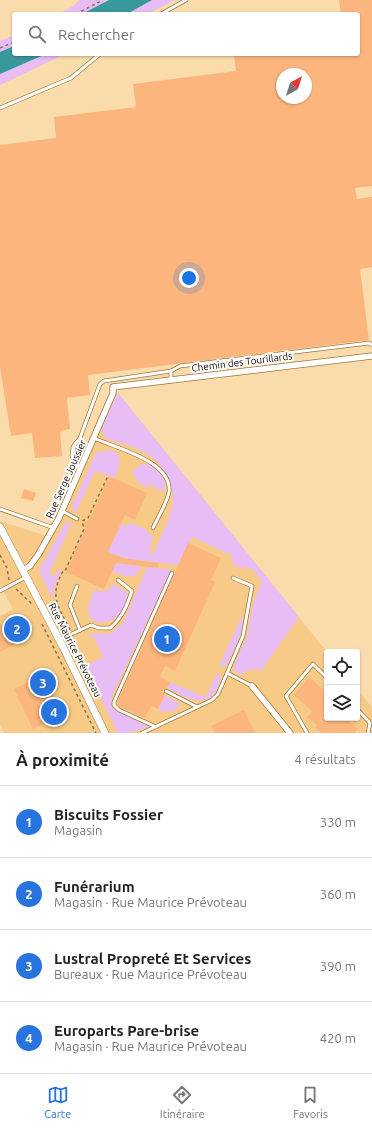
<!DOCTYPE html>
<html lang="fr">
<meta charset="utf-8">
<style>
body{margin:0;font-family:Ubuntu,sans-serif;background:#f2f2f2;color:#222}
.controls{position:absolute;right:12px;bottom:12px;display:grid;overflow:hidden;border-radius:4px;box-shadow:0 1px 3px #0004}
.controls button{width:36px;height:36px;display:grid;place-items:center;padding:0;border:0;border-bottom:1px solid #e0e0e0;background:#fff;color:#222;font:20px sans-serif}
.compass{position:absolute;left:276px;top:68px;width:36px;height:36px;border-radius:50%;background:#fff;box-shadow:0 1px 3px #0004;rotate:39deg}
.you{position:absolute;left:189px;top:278px;width:14px;height:14px;margin:-10px;border:3px solid #fff;border-radius:50%;background:#1a73e8;box-shadow:0 0 0 6px #1a73e833}
.badge{display:grid;place-items:center;width:26px;height:26px;border-radius:50%;background:#2874df;color:#fff;font-size:13px;font-weight:700}
.pin{position:absolute;translate:-50% -50%;border:2px solid #fff;box-shadow:0 1px 4px #0006}
.list{margin:0;padding:0;list-style:none}
h2{display:flex;justify-content:space-between;align-items:center;height:52px;margin:0;padding:0 16px;font-size:17px}
h2 small{font-size:13px;font-weight:400;color:#767676}
.list li{display:grid;grid-template-columns:26px 1fr auto;gap:12px;align-items:center;box-sizing:border-box;height:72px;padding:0 16px;border-top:1px solid #e0e0e0}
.list b{display:block;font-size:15px;white-space:nowrap}
.list p{margin:0;font-size:13px;white-space:nowrap;color:#767676}
.list em{font-size:13px;font-style:normal;color:#767676}
.icon{flex:none;width:22px;height:22px;fill:none;stroke:currentColor;stroke-width:2;stroke-linecap:round;stroke-linejoin:round}
.map{position:relative;flex:none;width:372px;height:733px;overflow:hidden}
.search{position:absolute;background:#fff;box-shadow:0 1px 3px #0004;left:12px;right:12px;top:12px;height:44px;display:flex;align-items:center;gap:10px;box-sizing:border-box;padding:0 14px;border-radius:4px;color:#767676;font-size:15px}
.sheet{height:340px;background:#fff}
nav{display:flex;justify-content:space-around;align-items:center;box-sizing:border-box;height:56px;border-top:1px solid #e0e0e0;background:#fff;font-size:11px;color:#767676}
nav a{display:grid;justify-items:center;gap:2px}
nav .on{color:#2874df}
.map>svg:first-child{display:block}
.built{fill:#f7cb87}
.green{fill:#e8bdf5}
.water{fill:#39989b}
.building{fill:#fcb57d;fill-rule:evenodd}
.lines{fill:none;stroke-linecap:round;stroke-linejoin:round}
.service-casing{stroke:#9c783c;stroke-width:4.5}
.minor-casing{stroke:#9c783c;stroke-width:7}
.tertiary-casing{stroke:#9c783c;stroke-width:8}
.path{stroke:#856f54;stroke-width:1.5;stroke-dasharray:3 3;stroke-linecap:butt}
.service{stroke:#fff;stroke-width:3}
.minor{stroke:#fff;stroke-width:5.5}
.tertiary{stroke:#fff;stroke-width:7}
.labels{text-anchor:middle;dominant-baseline:central;stroke-width:4;stroke-linejoin:round;paint-order:stroke}
.street-label{font-size:10px;fill:#150800;stroke:#fff}
</style>
<div class="map">
<svg width="372" height="733" viewBox="0 0 372 733">
<rect width="100%" height="100%" fill="#fadbab"/>
<!-- built -->
<polygon class="built" points="118,393 327,652 327,718 357,718 357,689 372,707 372,733 4,733 0,725 0,616 13,609 0,585 0,521 47,536"/>
<!-- green -->
<g class="green">
<polygon points="79,0 175,0 148,14 58,14 74,6"/>
<polygon points="14,35 14,54 65,54 0,85 0,41"/>
<path d="M118,393L299,617L261,671C253,668 247,670 241,675L234,670V664L247,637L253,604L262,581L252,569L234,566L231,555L192,537L178,565L118,558L108,552L121,524L127,526L130,523L145,529L153,537L149,552L153,554C165,527 184,497 164,470C159,464 153,457 146,453C134,446 118,443 105,438L101,427Z"/>
<path d="M109,450L117,453C122,462 118,469 115,478L95,471L75,514L72,506L96,453Z"/>
<path d="M150,464C159,469 168,481 165,491L155,489L156,487L150,484L148,488L139,483L132,472L140,465Z"/>
<polygon points="72,522 49,573 55,576 58,569 61,570 54,588 53,600 39,570 65,523"/>
<path d="M116,563L141,566C137,582 123,576 112,571Z"/>
<polygon points="147,567 172,570 113,694 111,704 113,709 149,727 128,733 118,733 85,666 103,657 93,635 87,637 90,633 109,634 123,623"/>
<path d="M113,584L127,592C132,624 82,635 89,604C90,599 93,594 95,589L103,593L104,589L108,591Z"/>
<path d="M242,616C246,631 233,651 227,664L225,666H219Z"/>
<path d="M217,673L221,677C220,682 218,687 215,692C203,710 182,695 167,688L170,682L206,697Z"/>
<polygon points="164,695 178,702 179,707 175,711 158,711"/>
</g>
<!-- water -->
<g class="water">
<polygon points="109,0 152,0 127,14 82,14"/>
<polygon points="14,46 14,54 46,54 0,74 0,52"/>
</g>
<!-- building -->
<g class="building">
<path d="M339,0H372V186L355,188L357,199L372,197V267L360,269L369,340L88,375L90,395L67,398L70,429L60,431L62,456L35,458L32,433L11,436L0,367V145L56,138L54,117L136,107L133,84L236,71L234,54H358V14H341ZM282,74H306V98H282Z"/>
<polygon points="109,476 147,493 135,520 125,515 108,552 123,558 158,563 158,568 116,563 104,589 66,572 85,529 84,523 90,519"/>
<polygon points="24,489 36,493 33,501 21,498"/>
<polygon points="188,543 221,558 211,580 215,582 175,671 165,666 160,677 170,682 167,688 163,690 165,694 158,709 151,706 145,718 120,707 117,703"/>
<polygon points="19,617 29,637 0,652 0,626"/>
<polygon points="43,675 62,715 33,729 14,689"/>
<polygon points="309,677 327,693 327,718 345,718 358,729 355,733 321,733 315,728 317,725 307,717 312,711 294,695"/>
<polygon points="244,710 255,733 215,733 211,726"/>
</g>
<g class="lines">
<!-- service casing -->
<g class="service-casing">
<g id="service">
<polyline points="161,14 186,0"/>
<polyline points="0,108 71,78 100,54"/>
<polyline points="171,379 171,371 180,366 369,343 372,345"/>
<path d="M94,438C115,448 173,461 169,492C167,503 158,517 153,528"/>
<polyline points="80,469 72,456 73,447 80,438 100,384 104,381 171,371"/>
<polyline points="0,509 54,528"/>
<polyline points="62,511 77,519"/>
<polyline points="77,586 70,605 80,630"/>
<polyline points="0,591 26,577"/>
<path d="M59,640L91,625L99,628H110C122,618 127,606 132,591L118,580"/>
<polyline points="227,673 252,686"/>
<polyline points="166,691 197,707"/>
<polyline points="357,709 370,723 368,733"/>
<polyline points="156,727 119,710 114,705 114,702 172,573"/>
<polyline points="142,733 212,700 218,694 243,636 252,586 233,578"/>
<polyline points="307,733 286,696 313,664 327,678"/>
</g>
</g>
<!-- minor casing -->
<g class="minor-casing">
<g id="minor">
<polyline points="23,570 30,566 38,555 59,518 113,393 113,387 372,356"/>
<polyline points="252,686 290,733"/>
</g>
</g>
<!-- tertiary casing -->
<g class="tertiary-casing">
<polyline id="tertiary" points="0,527 63,647 105,733"/>
</g>
<!-- path -->
<g class="path">
<polyline points="76,14 103,0"/>
<polyline points="0,48 14,42"/>
<polyline points="0,555 7,568 9,580"/>
<polyline points="16,589 32,604"/>
<polyline points="42,624 96,733"/>
<path d="M70,630C58,605 49,597 63,571H65L84,529L82,521L88,518L108,476"/>
</g>
<!-- service -->
<use href="#service" class="service"/>
<!-- minor -->
<use href="#minor" class="minor"/>
<!-- tertiary -->
<use href="#tertiary" class="tertiary"/>
</g>
<g class="labels">
<!-- street labels -->
<g class="street-label">
<text transform="translate(242 362) rotate(-7)">Chemin des Tourillards</text>
<text transform="translate(66 479) rotate(-66)">Rue Serge Joussier</text>
<text transform="translate(75 650) rotate(63)">Rue Maurice Prévoteau</text>
</g>
</g>
</svg>
<div class="controls">
<button><svg class="icon" aria-label="locate" viewBox="0 0 24 24"><circle cx="12" cy="12" r="6"/><path d="M12 2v4M12 18v4M2 12h4M18 12h4"/></svg></button>
<button><svg class="icon" aria-label="layers" viewBox="0 0 24 24"><path d="M12 4l9 5-9 5-9-5zM3 14l9 5 9-5"/></svg></button>
</div>
<svg class="compass" viewBox="-18 -18 36 36"><path d="M0-13l5 13h-10z" fill="#e53935"/><path d="M0 13l5-13h-10z" fill="#767676"/></svg>
<div class="you"></div>
<div class="pin badge" style="left:167px;top:639px">1</div>
<div class="pin badge" style="left:17px;top:629px">2</div>
<div class="pin badge" style="left:43px;top:683px">3</div>
<div class="pin badge" style="left:54px;top:712px">4</div>
<div class="search"><svg class="icon" aria-label="search" viewBox="0 0 24 24"><circle cx="10" cy="10" r="6"/><path d="M15 15l6 6"/></svg>Rechercher</div>
</div>
<section class="sheet">
<h2>À proximité<small>4 résultats</small></h2>
<ul class="list">
<li><span class="badge">1</span><div><b>Biscuits Fossier</b><p>Magasin</p></div><em>330 m</em></li>
<li><span class="badge">2</span><div><b>Funérarium</b><p>Magasin · Rue Maurice Prévoteau</p></div><em>360 m</em></li>
<li><span class="badge">3</span><div><b>Lustral Propreté Et Services</b><p>Bureaux · Rue Maurice Prévoteau</p></div><em>390 m</em></li>
<li><span class="badge">4</span><div><b>Europarts Pare-brise</b><p>Magasin · Rue Maurice Prévoteau</p></div><em>420 m</em></li>
</ul>
</section>
<nav>
<a class="on"><svg class="icon" aria-label="map" viewBox="0 0 24 24"><path d="M3 6l6-2 6 2 6-2v14l-6 2-6-2-6 2zM9 4v14M15 6v14"/></svg>Carte</a>
<a><svg class="icon" aria-label="directions" viewBox="0 0 24 24"><path d="M12 3l9 9-9 9-9-9zM9 14v-3h6M13 9l2 2-2 2"/></svg>Itinéraire</a>
<a><svg class="icon" aria-label="saved" viewBox="0 0 24 24"><path d="M7 4h10v16l-5-4-5 4z"/></svg>Favoris</a>
</nav>
